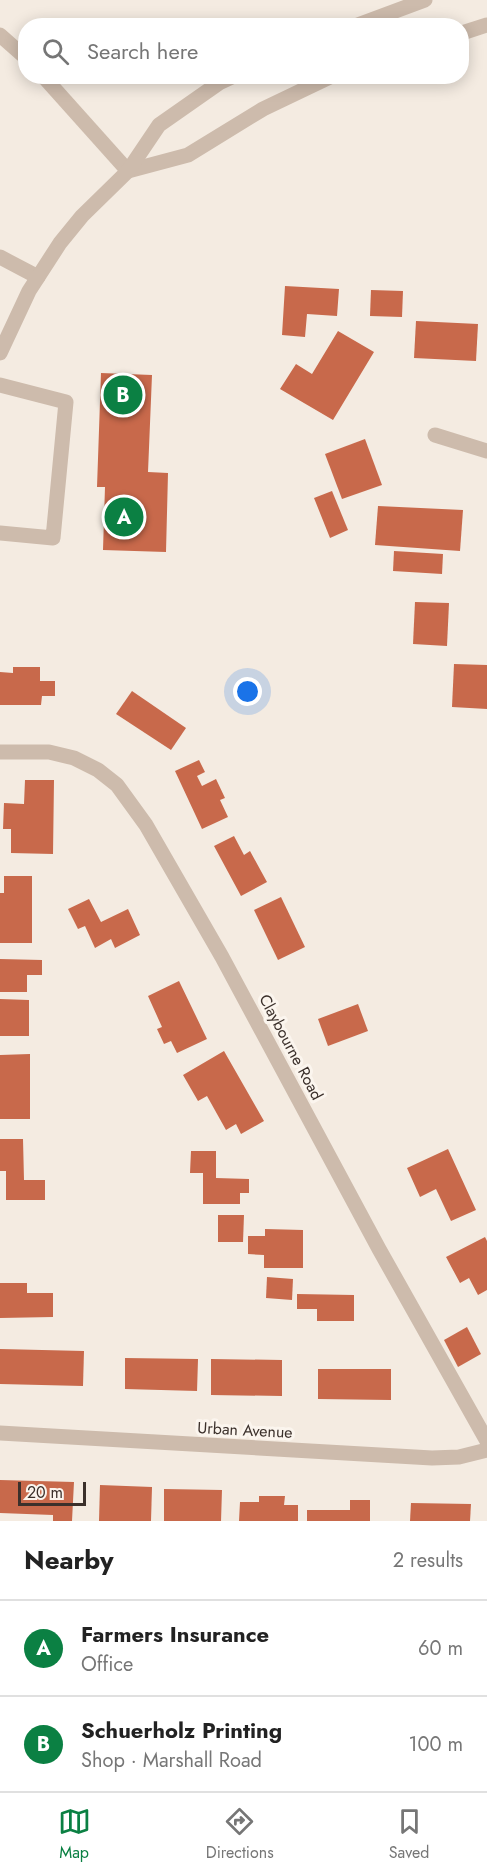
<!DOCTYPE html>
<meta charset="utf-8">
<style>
body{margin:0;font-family:Jost,sans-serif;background:#f2f2f2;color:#222}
.scale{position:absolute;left:18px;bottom:15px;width:68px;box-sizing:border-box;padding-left:6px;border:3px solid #3b302b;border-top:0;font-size:16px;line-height:21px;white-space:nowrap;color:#3b302b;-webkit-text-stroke:4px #fbf5ee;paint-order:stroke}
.you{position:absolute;left:248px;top:692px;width:21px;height:21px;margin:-15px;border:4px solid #fff;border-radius:50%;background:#1a73e8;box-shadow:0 0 0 9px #1a73e833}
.badge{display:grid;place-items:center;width:39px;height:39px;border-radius:50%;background:#0b8043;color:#fff;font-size:20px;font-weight:700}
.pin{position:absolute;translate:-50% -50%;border:3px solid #fff;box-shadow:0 2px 6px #0006}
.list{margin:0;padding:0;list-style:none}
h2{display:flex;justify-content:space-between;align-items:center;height:78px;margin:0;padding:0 24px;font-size:26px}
h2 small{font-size:20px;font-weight:400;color:#767676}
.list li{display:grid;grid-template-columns:39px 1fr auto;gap:18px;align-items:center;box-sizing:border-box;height:96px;padding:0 24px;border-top:2px solid #e0e0e0}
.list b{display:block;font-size:22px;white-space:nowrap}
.list p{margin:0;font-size:20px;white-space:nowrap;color:#767676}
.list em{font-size:20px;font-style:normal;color:#767676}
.icon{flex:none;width:33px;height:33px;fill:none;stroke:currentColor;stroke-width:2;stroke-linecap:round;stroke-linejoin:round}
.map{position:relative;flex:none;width:487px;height:1521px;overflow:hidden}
.search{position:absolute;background:#fff;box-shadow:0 3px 15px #0003;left:18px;right:18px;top:18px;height:66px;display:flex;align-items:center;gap:15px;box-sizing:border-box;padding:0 21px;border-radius:24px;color:#767676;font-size:22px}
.sheet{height:270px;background:#fff}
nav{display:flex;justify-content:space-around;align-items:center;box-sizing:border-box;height:84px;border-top:2px solid #e0e0e0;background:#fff;font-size:16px;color:#767676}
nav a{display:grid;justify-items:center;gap:3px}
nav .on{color:#0b8043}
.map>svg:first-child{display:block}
.building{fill:#c8694b}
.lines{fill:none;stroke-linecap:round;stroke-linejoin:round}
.minor{stroke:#cdbbac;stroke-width:15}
.labels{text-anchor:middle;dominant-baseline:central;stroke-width:6;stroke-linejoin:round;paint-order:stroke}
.street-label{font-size:16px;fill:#3b302b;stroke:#fbf5ee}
</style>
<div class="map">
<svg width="487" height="1521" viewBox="0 0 487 1521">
<rect width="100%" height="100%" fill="#f4ebe1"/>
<!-- building -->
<g class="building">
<polygon points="285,286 339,289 337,316 307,314 305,337 282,335"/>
<polygon points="371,290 403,291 402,317 370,316"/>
<polygon points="416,321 478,324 476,361 414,358"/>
<polygon points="338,331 374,352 333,420 280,389 296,364 312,374"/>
<polygon points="101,373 152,375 148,472 168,473 166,552 103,550 105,487 97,487"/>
<polygon points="365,439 382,485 342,499 325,454"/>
<polygon points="332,491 348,530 330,538 314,498"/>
<polygon points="378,506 463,510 460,551 375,545"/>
<polygon points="394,551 443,554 442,574 393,571"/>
<polygon points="415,602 449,603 447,646 413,644"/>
<polygon points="454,664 487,665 487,709 452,707"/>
<polygon points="13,667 40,667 40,681 55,681 55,696 42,696 41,705 0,705 0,672 13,673"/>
<polygon points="132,691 186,728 171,750 116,714"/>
<polygon points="199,760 205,772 197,776 202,786 216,779 225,798 220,800 228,817 202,829 175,771"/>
<polygon points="25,780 54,780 53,854 11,853 11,829 3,829 4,803 24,804"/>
<polygon points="234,836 244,855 250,851 267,882 241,896 214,846"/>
<polygon points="4,876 32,876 32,943 0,943 0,893 4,893"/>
<polygon points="281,897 305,947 278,960 254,910"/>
<polygon points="89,899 101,922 128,909 140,935 115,948 111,939 95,948 85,926 78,929 68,909"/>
<polygon points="0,959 42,960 42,975 27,975 27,992 0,992"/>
<polygon points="179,981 207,1039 177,1053 171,1041 164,1044 157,1029 162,1027 148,996"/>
<polygon points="0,999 29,1000 29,1036 0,1036"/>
<polygon points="358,1004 368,1031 328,1046 318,1019"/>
<polygon points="224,1051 264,1121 241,1134 236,1124 226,1130 207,1096 198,1101 183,1075"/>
<polygon points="30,1054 30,1119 0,1119 0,1055"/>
<polygon points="0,1139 23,1139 24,1180 45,1180 45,1200 6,1200 6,1171 0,1171"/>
<polygon points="448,1149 476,1210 451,1221 436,1189 420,1197 407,1168"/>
<polygon points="191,1151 216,1151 216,1178 249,1179 249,1193 240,1193 240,1204 203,1204 203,1173 190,1173"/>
<polygon points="218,1215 244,1215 243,1242 218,1242"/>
<polygon points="265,1229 303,1230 303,1268 264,1268 264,1255 248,1254 248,1236 265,1236"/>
<polygon points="485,1237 487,1241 487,1290 478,1295 469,1278 460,1283 446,1257"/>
<polygon points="267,1277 293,1279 292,1300 266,1298"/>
<polygon points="0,1283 27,1283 27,1293 53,1293 53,1317 0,1318"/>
<polygon points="297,1294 354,1295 354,1321 317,1321 317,1309 297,1309"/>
<polygon points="467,1327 481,1354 458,1367 444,1340"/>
<polygon points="0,1349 84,1351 83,1386 0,1384"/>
<polygon points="125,1358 198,1359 197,1391 125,1389"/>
<polygon points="211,1359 282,1360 282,1396 211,1395"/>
<polygon points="318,1369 391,1369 391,1400 318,1399"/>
<polygon points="0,1480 74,1482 72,1521 53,1521 53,1515 0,1513"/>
<polygon points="100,1485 152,1487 151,1521 99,1521"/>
<polygon points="164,1489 222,1490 221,1521 164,1521"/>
<polygon points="259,1496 285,1496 284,1505 298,1505 298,1521 239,1521 240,1502 259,1502"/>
<polygon points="350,1500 370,1500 370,1521 307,1521 307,1510 350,1510"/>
<polygon points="411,1503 471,1504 470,1521 410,1521"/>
</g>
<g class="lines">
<!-- minor -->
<g class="minor">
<polyline points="355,26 425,0"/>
<polyline points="462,33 487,25"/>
<polyline points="0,35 26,58"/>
<polyline points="43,76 128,171"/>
<polyline points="128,171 188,155 263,109 332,76"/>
<polyline points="0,257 38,277"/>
<polyline points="0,353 29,291 60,243 82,216 128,171 159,125 219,83 234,76"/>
<polyline points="0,385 66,402 53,538 0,533"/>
<polyline points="435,435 487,451"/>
<polyline points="0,752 49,752 74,758 98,770 117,785 146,825 222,957 379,1249 487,1441"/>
<polyline points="0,1433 432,1458 459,1457 487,1450"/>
</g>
</g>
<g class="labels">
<!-- street labels -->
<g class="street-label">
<text transform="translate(291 1047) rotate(62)">Claybourne Road</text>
<text transform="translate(245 1430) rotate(3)">Urban Avenue</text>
</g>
</g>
</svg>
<div class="scale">20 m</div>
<div class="you"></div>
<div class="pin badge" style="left:124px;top:517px">A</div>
<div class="pin badge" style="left:123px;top:395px">B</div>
<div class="search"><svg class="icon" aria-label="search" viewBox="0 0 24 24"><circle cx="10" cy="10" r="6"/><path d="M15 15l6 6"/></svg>Search here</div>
</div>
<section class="sheet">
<h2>Nearby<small>2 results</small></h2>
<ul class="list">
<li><span class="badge">A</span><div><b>Farmers Insurance</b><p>Office</p></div><em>60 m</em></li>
<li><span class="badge">B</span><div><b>Schuerholz Printing</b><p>Shop · Marshall Road</p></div><em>100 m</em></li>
</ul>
</section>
<nav>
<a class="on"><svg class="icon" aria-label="map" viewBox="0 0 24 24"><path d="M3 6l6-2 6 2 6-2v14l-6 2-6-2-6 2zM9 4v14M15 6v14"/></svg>Map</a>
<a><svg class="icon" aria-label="directions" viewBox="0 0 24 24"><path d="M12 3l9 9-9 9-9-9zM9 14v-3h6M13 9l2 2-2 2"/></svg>Directions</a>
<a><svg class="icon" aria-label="saved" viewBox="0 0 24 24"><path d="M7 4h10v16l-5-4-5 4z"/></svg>Saved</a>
</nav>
